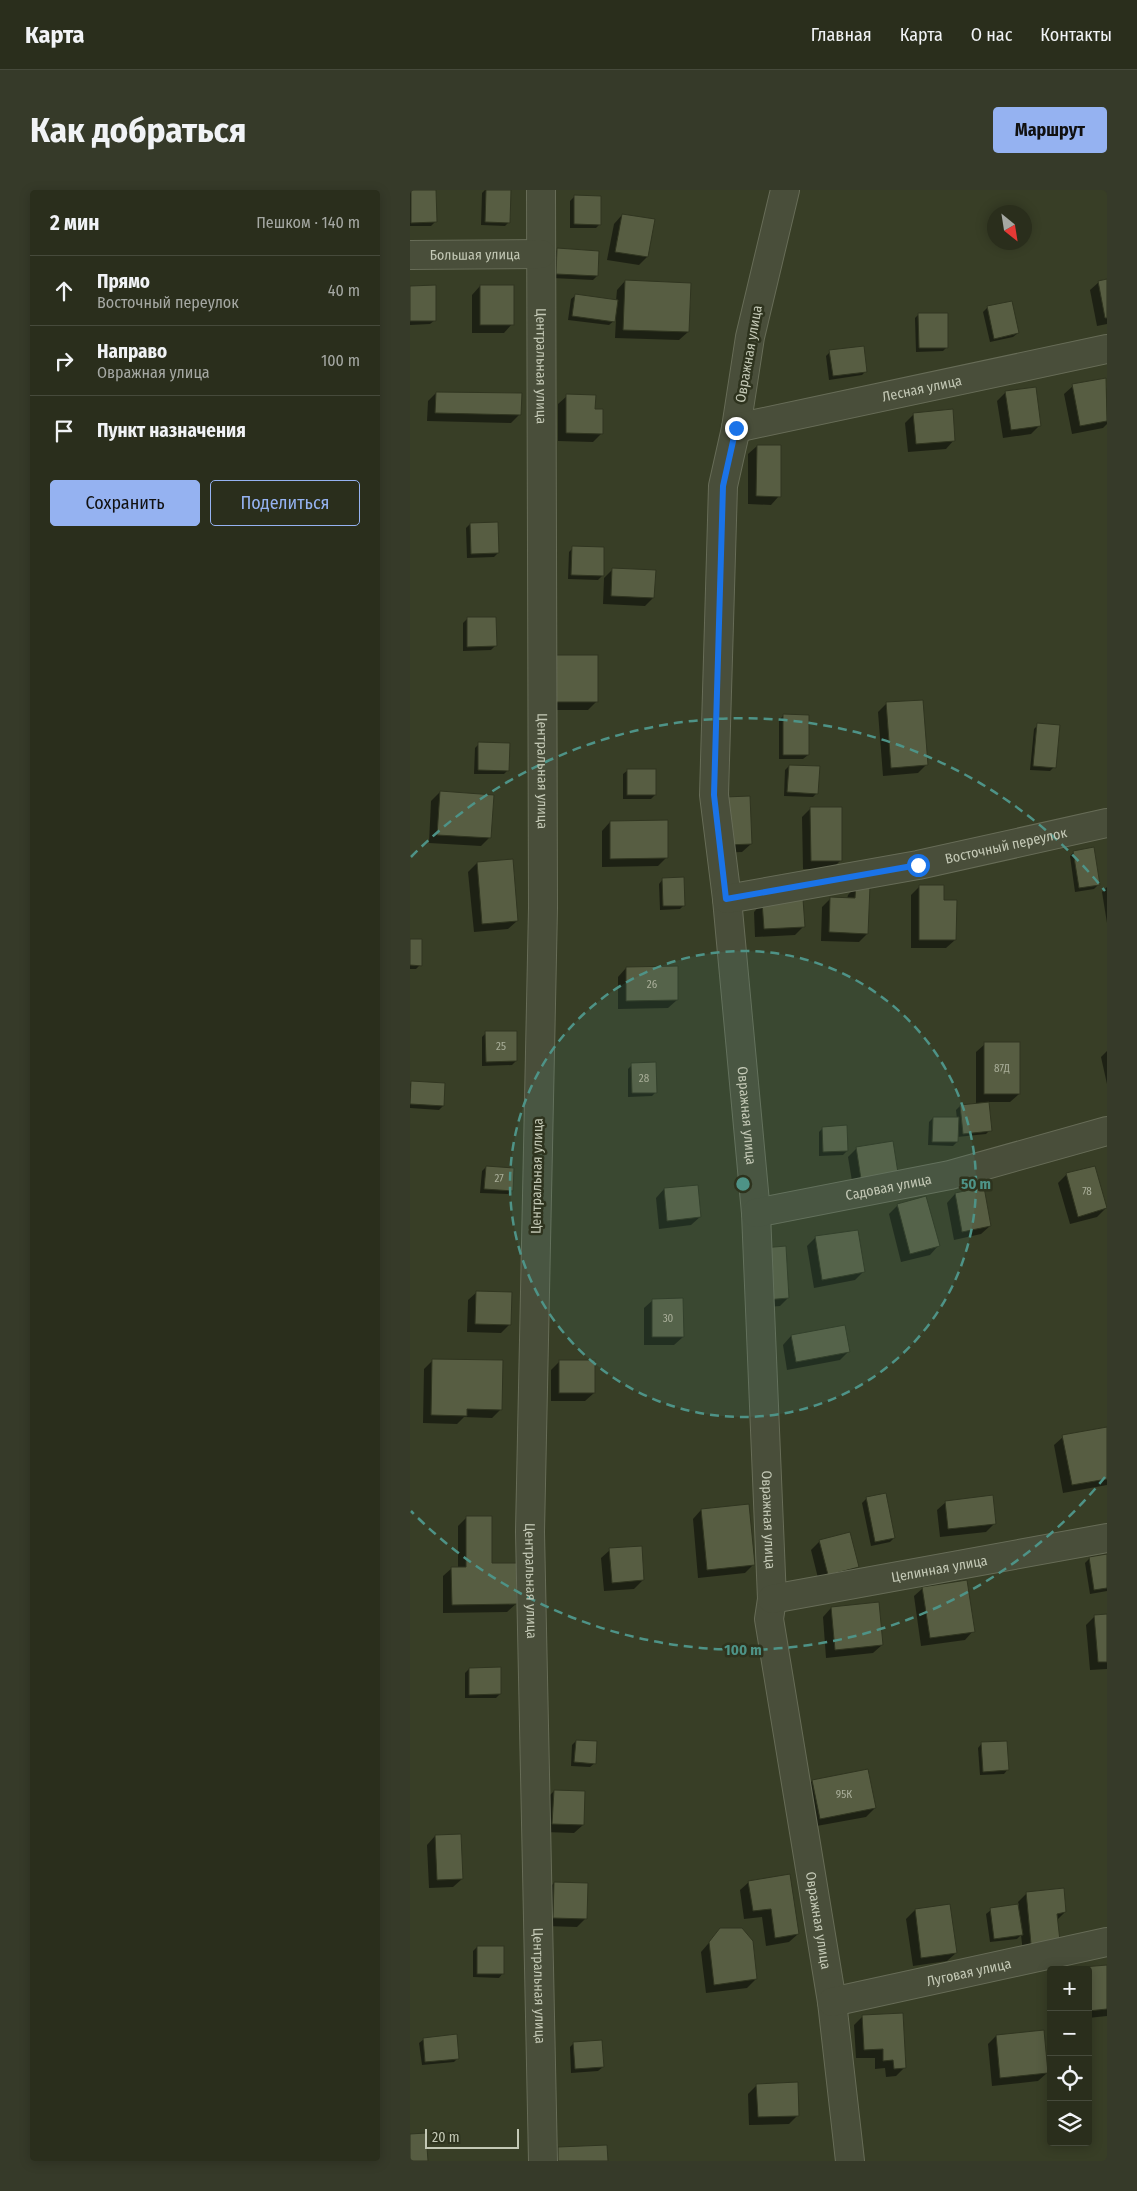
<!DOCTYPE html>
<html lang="ru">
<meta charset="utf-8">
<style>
body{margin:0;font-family:"Fira Sans Condensed",sans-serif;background:#363a29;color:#f1f3f6}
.controls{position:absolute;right:15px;bottom:15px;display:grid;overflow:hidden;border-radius:5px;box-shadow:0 2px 12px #0003}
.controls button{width:45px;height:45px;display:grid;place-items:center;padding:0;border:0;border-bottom:1px solid #464a3b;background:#2a2e1c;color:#f1f3f6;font:25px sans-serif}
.compass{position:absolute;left:577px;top:15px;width:45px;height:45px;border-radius:50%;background:#2a2e1c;box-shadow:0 2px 12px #0003;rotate:150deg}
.scale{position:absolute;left:15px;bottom:12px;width:94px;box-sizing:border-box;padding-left:5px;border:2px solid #c4c9b6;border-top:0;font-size:14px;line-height:18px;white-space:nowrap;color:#c4c9b6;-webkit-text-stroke:4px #2e331e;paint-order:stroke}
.stop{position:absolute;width:15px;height:15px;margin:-11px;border:4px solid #1a73e8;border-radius:50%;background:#fff}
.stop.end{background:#1a73e8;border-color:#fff;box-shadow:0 1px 5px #0008}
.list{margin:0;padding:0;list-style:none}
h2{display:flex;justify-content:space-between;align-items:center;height:65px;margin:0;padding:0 20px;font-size:21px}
h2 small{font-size:16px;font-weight:400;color:#a5a8a3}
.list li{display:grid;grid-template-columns:32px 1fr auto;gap:15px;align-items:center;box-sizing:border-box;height:70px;padding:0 20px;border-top:1px solid #464a3b}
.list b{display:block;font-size:19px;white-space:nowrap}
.list p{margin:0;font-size:16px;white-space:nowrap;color:#a5a8a3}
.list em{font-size:16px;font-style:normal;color:#a5a8a3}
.actions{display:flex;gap:10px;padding:15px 20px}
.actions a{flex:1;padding:11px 0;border:1px solid #95b2f1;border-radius:5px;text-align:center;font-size:18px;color:#95b2f1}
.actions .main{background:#95b2f1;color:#111}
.icon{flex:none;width:28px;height:28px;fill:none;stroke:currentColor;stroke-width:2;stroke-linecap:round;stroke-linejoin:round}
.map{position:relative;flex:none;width:697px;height:1971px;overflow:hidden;border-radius:5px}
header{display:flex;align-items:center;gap:30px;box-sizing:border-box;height:70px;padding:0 25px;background:#2a2e1c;border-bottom:1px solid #464a3b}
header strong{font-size:24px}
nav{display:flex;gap:28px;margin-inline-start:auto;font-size:18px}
.intro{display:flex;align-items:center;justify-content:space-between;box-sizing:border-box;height:120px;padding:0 30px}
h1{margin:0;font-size:35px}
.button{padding:12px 22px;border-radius:5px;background:#95b2f1;color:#111;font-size:18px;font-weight:700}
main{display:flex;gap:30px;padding:0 30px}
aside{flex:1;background:#2a2e1c;border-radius:5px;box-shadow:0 2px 12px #0003}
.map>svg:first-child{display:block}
.shadow{fill:#0007}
.building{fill:#575d42;stroke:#303520}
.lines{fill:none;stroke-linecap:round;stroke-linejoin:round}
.street-casing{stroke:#676c57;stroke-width:30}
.street{stroke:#494e3a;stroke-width:28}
.route{stroke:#1a73e8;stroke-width:6}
.ring{fill:none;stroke:#4e9387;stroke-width:2.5;stroke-dasharray:9 6}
.labels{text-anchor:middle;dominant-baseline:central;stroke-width:5;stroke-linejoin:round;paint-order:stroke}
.number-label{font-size:11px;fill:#a9ae99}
.street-label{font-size:14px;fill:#c4c9b6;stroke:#2e331e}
.centre{fill:#4e9387;stroke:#2e331e;stroke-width:2.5}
.ring-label{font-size:15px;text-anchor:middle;font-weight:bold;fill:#4e9387;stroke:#2e331e;stroke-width:5;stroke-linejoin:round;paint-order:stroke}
</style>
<header>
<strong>Карта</strong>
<nav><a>Главная</a><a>Карта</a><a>О нас</a><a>Контакты</a></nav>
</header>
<div class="intro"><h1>Как добраться</h1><a class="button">Маршрут</a></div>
<main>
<aside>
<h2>2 мин<small>Пешком · 140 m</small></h2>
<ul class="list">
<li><svg class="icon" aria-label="ahead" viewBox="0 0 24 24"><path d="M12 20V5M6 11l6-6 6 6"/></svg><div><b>Прямо</b><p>Восточный переулок</p></div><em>40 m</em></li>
<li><svg class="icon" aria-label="right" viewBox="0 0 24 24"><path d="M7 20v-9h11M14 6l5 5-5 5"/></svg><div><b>Направо</b><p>Овражная улица</p></div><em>100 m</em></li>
<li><svg class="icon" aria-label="arrive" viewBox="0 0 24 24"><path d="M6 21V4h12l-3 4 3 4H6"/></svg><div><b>Пункт назначения</b></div></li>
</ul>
<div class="actions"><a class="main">Сохранить</a><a>Поделиться</a></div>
</aside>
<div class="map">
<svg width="697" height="1971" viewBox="0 0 697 1971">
<rect width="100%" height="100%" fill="#383e26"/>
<!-- shadow -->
<g class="shadow">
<polygon points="0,0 25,0 25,32 21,36 0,36"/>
<polygon points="75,0 99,0 99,32 95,36 71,35 72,3"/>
<polygon points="164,7 190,34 186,38 160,38 160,11"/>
<polygon points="212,25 237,67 229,75 197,70 204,34"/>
<polygon points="147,60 187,86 183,90 142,88 143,64"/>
<polygon points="697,90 697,134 687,136 680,100 689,92"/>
<polygon points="215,91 278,142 269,150 205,148 206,129 199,135 158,130 161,109 166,105 206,111 207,100"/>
<polygon points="70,96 102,134 94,143 62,143 62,105"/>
<polygon points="0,97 25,130 20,134 0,135"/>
<polygon points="577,118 608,143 603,147 580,152 573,122"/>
<polygon points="509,124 537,157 533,161 506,162 505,128"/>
<polygon points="420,162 456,181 452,185 419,190 416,166"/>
<polygon points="695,190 697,203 697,234 693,238 662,244 654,204 663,196"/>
<polygon points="596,202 629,236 621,244 593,248 587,211"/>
<polygon points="26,203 110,224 101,233 17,231 18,211"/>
<polygon points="157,206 184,220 192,243 183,252 148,251 148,214"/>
<polygon points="504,224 544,250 536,259 498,262 495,233"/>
<polygon points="347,256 369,306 361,315 338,314 338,264"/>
<polygon points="60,334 88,363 84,367 57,368 56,338"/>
<polygon points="163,358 192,386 188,390 158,389 159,362"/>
<polygon points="202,380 243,408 235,416 193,414 194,388"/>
<polygon points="57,429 85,456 81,460 53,461 53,433"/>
<polygon points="136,475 187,511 178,520 136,520"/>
<polygon points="477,513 516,575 508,583 473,586 468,522"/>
<polygon points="373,526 398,565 393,569 369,569 369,530"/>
<polygon points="628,535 644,577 640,581 620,580 624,539"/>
<polygon points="69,554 98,580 94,584 64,584 65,558"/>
<polygon points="379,576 407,603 403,607 374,606 375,580"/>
<polygon points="218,580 245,605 241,609 213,609 213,584"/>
<polygon points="30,602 79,648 71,656 19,653 21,611"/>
<polygon points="307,617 341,654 332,662 308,663"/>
<polygon points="401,618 431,670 422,679 393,679 392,627"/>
<polygon points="200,632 257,667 248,676 192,677 192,641"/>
<polygon points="664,662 688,695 684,699 665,702 660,666"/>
<polygon points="102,670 107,731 98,739 64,742 58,682 67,673"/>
<polygon points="253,689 274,715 270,719 250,720 249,694"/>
<polygon points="446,696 457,744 449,752 411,751 412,717 421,708 437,709 438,705"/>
<polygon points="510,696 533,711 545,750 536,758 501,758 501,705"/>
<polygon points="697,697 697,733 692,702"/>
<polygon points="352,713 394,736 385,745 345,747 344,722"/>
<polygon points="0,750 10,775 6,779 0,779"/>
<polygon points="216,778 267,810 258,818 208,819 208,787"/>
<polygon points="76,843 106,871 102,875 72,876 72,847"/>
<polygon points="575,854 609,904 600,912 578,912 580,940 576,944 547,947 547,952 543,956 518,955 519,932 523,928 547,929 546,920 550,916 566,915 566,862"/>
<polygon points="697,861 697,894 691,867"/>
<polygon points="222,875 246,902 242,906 218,907 218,879"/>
<polygon points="2,892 33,916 29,920 0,918 0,894"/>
<polygon points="413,938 437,961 433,965 409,966 409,942"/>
<polygon points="447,958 487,983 443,997 438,967"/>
<polygon points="76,977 102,1000 98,1004 70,1003 72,981"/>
<polygon points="657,984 696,1018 687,1027 660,1034 648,993"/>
<polygon points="254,999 290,1027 281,1035 249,1039 246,1008"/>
<polygon points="545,1004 580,1036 571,1044 544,1050 537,1013"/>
<polygon points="488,1015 528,1056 520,1065 491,1072 479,1024"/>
<polygon points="405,1048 453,1082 445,1090 404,1098 397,1056"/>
<polygon points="344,1068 378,1108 370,1116 347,1118"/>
<polygon points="67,1102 99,1135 91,1143 57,1142 58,1110"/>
<polygon points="243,1110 273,1147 264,1155 234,1155 234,1118"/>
<polygon points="381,1146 438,1162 430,1170 377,1180 373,1155"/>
<polygon points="23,1170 91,1219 82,1228 54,1227 47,1234 13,1233 14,1179"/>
<polygon points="150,1171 184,1203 175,1211 141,1211 141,1180"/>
<polygon points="697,1238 697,1295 653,1303 644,1255 653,1247"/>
<polygon points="456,1309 484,1348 480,1352 461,1356 452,1313"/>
<polygon points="536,1312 585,1333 576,1342 530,1347 527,1320"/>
<polygon points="291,1320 343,1375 335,1383 288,1388 283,1329"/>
<polygon points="56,1328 81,1375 106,1414 97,1422 33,1423 33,1386 42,1378 48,1378 48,1336"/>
<polygon points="410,1351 447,1376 439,1385 409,1392 401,1360"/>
<polygon points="200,1360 233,1390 224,1399 194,1401 191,1368"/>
<polygon points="697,1366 697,1401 680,1404 675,1373 680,1368"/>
<polygon points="513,1398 563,1441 555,1450 511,1456 504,1406"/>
<polygon points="421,1418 472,1455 463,1463 416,1468 413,1427"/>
<polygon points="697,1425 697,1479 680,1480 676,1435 685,1426"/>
<polygon points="59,1479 90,1504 86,1508 55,1508 55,1483"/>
<polygon points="166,1551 185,1573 180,1577 161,1576 162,1555"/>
<polygon points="572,1553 598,1579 594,1584 570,1585 568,1558"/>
<polygon points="402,1591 465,1618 456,1627 401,1637 394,1600"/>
<polygon points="144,1601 173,1635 164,1643 134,1642 136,1609"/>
<polygon points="25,1646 52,1689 43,1697 19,1698 17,1655"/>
<polygon points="339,1692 388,1744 379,1752 356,1756 352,1727 334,1729 330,1700"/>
<polygon points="144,1693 176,1728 167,1737 135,1736 135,1702"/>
<polygon points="617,1703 655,1722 646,1731 648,1751 613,1762 611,1745 607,1749 580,1752 576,1724 581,1720 609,1715 608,1712"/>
<polygon points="539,1715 546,1763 537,1771 503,1776 496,1729 505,1720"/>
<polygon points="311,1739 346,1789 337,1798 296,1803 291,1762"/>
<polygon points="67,1757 93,1783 89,1788 63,1787 63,1761"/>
<polygon points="697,1776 697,1826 678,1828 678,1780 672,1780"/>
<polygon points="453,1826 495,1877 486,1886 476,1887 475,1878 465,1879 465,1868 446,1868 444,1835"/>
<polygon points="586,1846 637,1883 628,1891 582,1896 578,1854"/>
<polygon points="14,1849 48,1868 44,1872 12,1875 9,1853"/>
<polygon points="164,1853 193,1877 188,1881 161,1883 160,1857"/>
<polygon points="347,1895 388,1925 379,1934 339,1935 338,1904"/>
<polygon points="148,1958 196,1971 140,1971 140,1967"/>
</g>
<!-- building -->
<g class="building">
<polygon points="1,0 26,0 27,32 1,33"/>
<polygon points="76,0 101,0 100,33 75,32"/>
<polygon points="164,5 191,6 191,35 164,34"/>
<polygon points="212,24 245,29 238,67 205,62"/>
<polygon points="147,58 189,61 188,86 146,84"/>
<polygon points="697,89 697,128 695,128 688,91"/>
<polygon points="215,90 281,93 279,142 213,140"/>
<polygon points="26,95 26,131 0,131 0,96"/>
<rect x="70" y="95" width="34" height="40"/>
<polygon points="165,104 208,110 205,132 162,126"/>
<polygon points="602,111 609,143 584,149 577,116"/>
<polygon points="508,123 538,123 538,158 509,158"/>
<polygon points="454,156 457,182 423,186 419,160"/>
<polygon points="696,188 697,231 670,236 662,194"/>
<polygon points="626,197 631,236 601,240 595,201"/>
<polygon points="26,202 112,203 111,225 25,223"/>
<polygon points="156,204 186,205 185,219 193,219 193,244 156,243"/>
<polygon points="543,219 545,251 506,254 503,223"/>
<polygon points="347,255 371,255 371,307 346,306"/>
<polygon points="88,332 89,363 61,364 60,333"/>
<polygon points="162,356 194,357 194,386 161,385"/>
<polygon points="202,378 246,380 244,408 201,406"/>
<polygon points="57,427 86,427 87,456 57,457"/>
<rect x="144" y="465" width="44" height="47"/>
<polygon points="513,510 518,575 481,578 476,512"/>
<polygon points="373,524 399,525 399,565 373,565"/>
<polygon points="627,533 650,535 646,578 623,576"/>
<polygon points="68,552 100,553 99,581 68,580"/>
<polygon points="379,575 410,576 408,604 377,602"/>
<rect x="217" y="579" width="29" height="26"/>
<polygon points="30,601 84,605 81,648 27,645"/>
<polygon points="340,606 342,654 316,655 315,607"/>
<polygon points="400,617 432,617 432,671 401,671"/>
<polygon points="258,630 258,668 200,669 200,631"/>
<polygon points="684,657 690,695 669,698 663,661"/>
<polygon points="103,669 108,731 72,734 67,672"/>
<polygon points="274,687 275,716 253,716 252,688"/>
<polygon points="446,695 460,696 458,744 419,742 420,707 445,708"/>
<polygon points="509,695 534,695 534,710 547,710 546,750 509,750"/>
<polygon points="393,709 395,737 354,739 352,712"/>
<polygon points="0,749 12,749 12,776 0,775"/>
<polygon points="268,776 268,810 216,811 216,777"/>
<polygon points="75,841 107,841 107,871 76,872"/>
<rect x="574" y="852" width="36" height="52"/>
<polygon points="246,872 247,903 222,903 221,873"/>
<polygon points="1,891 35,893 34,916 0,914"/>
<polygon points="579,912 582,941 553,944 550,915"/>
<polygon points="523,927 549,927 548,952 522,952"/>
<polygon points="437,935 438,961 413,962 412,937"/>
<polygon points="483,951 488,983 451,989 446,957"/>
<polygon points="76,976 104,978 103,1001 74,999"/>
<polygon points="685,976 697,1018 668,1027 656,983"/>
<polygon points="288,995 291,1027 257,1031 254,998"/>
<polygon points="574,997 581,1036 552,1042 545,1003"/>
<polygon points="516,1006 530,1056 500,1064 487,1014"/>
<polygon points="448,1040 455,1082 412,1090 405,1046"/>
<polygon points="376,1056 379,1108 355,1110 352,1058"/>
<polygon points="66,1101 102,1102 101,1135 65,1134"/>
<polygon points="273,1108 274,1147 242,1147 242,1109"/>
<polygon points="435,1135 440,1162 386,1172 381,1145"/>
<polygon points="22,1169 93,1170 92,1220 57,1219 57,1226 21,1225"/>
<rect x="149" y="1170" width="36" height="33"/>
<polygon points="697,1237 697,1289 662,1295 652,1245"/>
<polygon points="476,1303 485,1348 465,1352 456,1307"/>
<polygon points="583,1305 586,1334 538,1339 535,1311"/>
<polygon points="339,1314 345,1375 297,1380 291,1319"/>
<polygon points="56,1326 82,1326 82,1373 107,1373 107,1414 42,1415 41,1377 56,1377"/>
<polygon points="440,1342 449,1377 418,1385 409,1350"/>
<polygon points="232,1356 234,1390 202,1393 199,1358"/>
<polygon points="697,1364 697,1398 684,1400 679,1367"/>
<polygon points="557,1390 565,1442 520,1448 512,1397"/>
<polygon points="469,1412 473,1455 425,1460 421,1417"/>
<polygon points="697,1424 697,1472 688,1472 684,1425"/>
<polygon points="91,1477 91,1504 59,1505 59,1478"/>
<polygon points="166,1550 187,1551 186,1574 164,1572"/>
<polygon points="597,1551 599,1580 573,1582 571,1552"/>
<polygon points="458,1579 466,1618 410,1629 402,1590"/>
<polygon points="144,1600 175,1601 174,1635 142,1634"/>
<polygon points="51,1644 53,1689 27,1690 25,1645"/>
<polygon points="380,1684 389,1744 365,1748 361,1719 343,1721 338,1691"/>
<polygon points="144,1692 178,1693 177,1729 143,1728"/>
<polygon points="654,1698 656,1722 647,1724 650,1751 621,1754 616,1702"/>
<polygon points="540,1714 547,1763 511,1768 505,1719"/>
<polygon points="608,1714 613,1745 584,1749 580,1718"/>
<polygon points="310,1738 332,1738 343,1751 347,1789 304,1795 299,1752"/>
<rect x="67" y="1756" width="27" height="28"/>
<polygon points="697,1775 697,1819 678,1821 678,1780 673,1780 673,1777"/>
<polygon points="493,1823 496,1878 484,1879 483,1870 473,1871 473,1859 454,1860 452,1825"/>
<polygon points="634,1840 638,1883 590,1888 586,1845"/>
<polygon points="47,1844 49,1869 15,1872 13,1848"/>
<polygon points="192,1850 194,1877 165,1879 163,1852"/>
<polygon points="388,1892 389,1926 348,1927 346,1894"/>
<polygon points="16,1943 18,1971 0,1971 0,1944"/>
<polygon points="197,1955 198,1971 148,1971 148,1957"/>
</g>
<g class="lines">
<!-- street casing -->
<g class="street-casing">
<g id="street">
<path id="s1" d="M131,0L133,718L120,1342L133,1971"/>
<path id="s2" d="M375,0L340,147L326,238L313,296L304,605L317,709L346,1023L362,1409L359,1429L422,1812L440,1971"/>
<path id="s3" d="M0,65L131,64"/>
<path id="s4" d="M326,238L697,159"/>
<path id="s5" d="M317,709L508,675L697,633"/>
<path id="s6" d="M346,1023L540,985L697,941"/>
<path id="s7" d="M362,1409L697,1348"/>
<path id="s8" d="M422,1812L697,1752"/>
</g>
</g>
<!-- street -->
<use href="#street" class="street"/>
</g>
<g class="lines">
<!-- route -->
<polyline class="route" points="326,238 313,296 304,605 316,709 508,675"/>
</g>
<!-- distance rings -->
<circle cx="333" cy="994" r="233" fill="#4e9387" fill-opacity=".12"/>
<g class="ring">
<circle cx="333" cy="994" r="233"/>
<path d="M695 1287A466 466 0 0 1 1 1321M1 667A466 466 0 0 1 695 701"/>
</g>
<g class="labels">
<!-- number labels -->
<g class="number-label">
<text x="242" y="794">26</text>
<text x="91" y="856">25</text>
<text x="592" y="878">87Д</text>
<text x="234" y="888">28</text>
<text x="89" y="988">27</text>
<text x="677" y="1001">78</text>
<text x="258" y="1128">30</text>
<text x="434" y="1604">95К</text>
</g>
<!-- street labels -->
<g class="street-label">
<text stroke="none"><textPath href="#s3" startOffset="65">Большая улица</textPath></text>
<text transform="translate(339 164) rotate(-80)">Овражная улица</text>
<text stroke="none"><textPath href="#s1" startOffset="176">Центральная улица</textPath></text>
<text stroke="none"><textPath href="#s4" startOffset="190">Лесная улица</textPath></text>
<text stroke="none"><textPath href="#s1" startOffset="581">Центральная улица</textPath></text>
<text stroke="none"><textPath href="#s5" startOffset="284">Восточный переулок</textPath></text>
<text stroke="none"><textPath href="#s2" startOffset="934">Овражная улица</textPath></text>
<text transform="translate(127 986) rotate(-89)">Центральная улица</text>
<text stroke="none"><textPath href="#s6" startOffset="135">Садовая улица</textPath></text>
<text stroke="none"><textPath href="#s2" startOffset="1339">Овражная улица</textPath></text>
<text stroke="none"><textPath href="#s7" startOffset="170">Целинная улица</textPath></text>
<text stroke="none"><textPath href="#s1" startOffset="1391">Центральная улица</textPath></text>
<text stroke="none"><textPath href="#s2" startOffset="1744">Овражная улица</textPath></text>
<text stroke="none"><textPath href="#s8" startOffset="140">Луговая улица</textPath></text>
<text stroke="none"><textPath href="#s1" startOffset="1796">Центральная улица</textPath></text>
</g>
</g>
<circle cx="333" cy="994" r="8" class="centre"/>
<g class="ring-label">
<text x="566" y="999">50 m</text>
<text x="333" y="1465">100 m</text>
</g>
</svg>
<div class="controls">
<button>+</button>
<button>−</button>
<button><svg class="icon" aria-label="locate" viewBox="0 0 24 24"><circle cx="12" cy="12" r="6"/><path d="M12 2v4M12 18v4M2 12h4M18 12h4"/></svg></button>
<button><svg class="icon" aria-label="layers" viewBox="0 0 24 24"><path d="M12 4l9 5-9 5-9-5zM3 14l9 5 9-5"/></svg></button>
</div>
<svg class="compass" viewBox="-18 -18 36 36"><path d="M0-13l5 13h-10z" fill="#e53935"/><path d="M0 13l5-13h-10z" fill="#a5a8a3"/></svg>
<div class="scale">20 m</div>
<div class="stop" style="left:508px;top:675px"></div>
<div class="stop end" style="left:326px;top:238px"></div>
</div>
</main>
